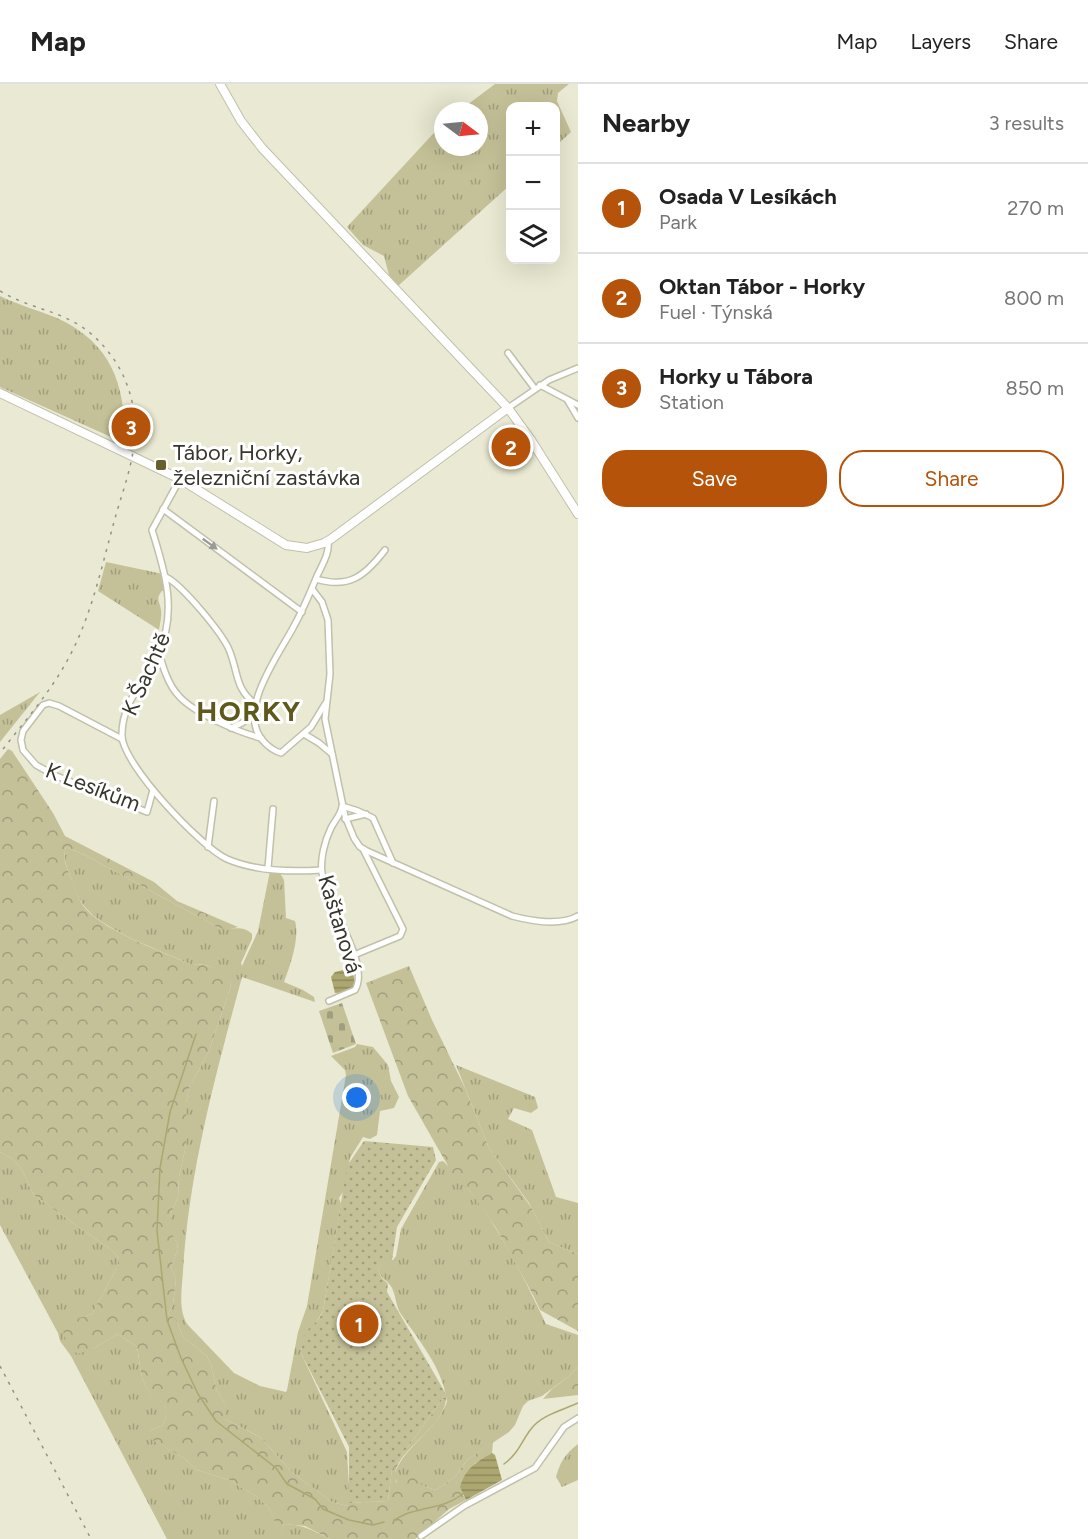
<!DOCTYPE html>
<meta charset="utf-8">
<style>
body{margin:0;font-family:Figtree,sans-serif;background:#f6f6f6;color:#222}
.controls{position:absolute;right:18px;top:18px;display:grid;overflow:hidden;border-radius:12px;box-shadow:0 6px 24px #0002}
.controls button{width:54px;height:54px;display:grid;place-items:center;padding:0;border:0;border-bottom:2px solid #e0e0e0;background:#fff;color:#222;font:30px sans-serif}
.compass{position:absolute;left:434px;top:18px;width:54px;height:54px;border-radius:50%;background:#fff;box-shadow:0 6px 24px #0002;rotate:106deg}
.you{position:absolute;left:357px;top:1014px;width:21px;height:21px;margin:-15px;border:4px solid #fff;border-radius:50%;background:#1a73e8;box-shadow:0 0 0 9px #1a73e833}
.badge{display:grid;place-items:center;width:39px;height:39px;border-radius:50%;background:#b45309;color:#fff;font-size:20px;font-weight:700}
.pin{position:absolute;translate:-50% -50%;border:3px solid #fff;box-shadow:0 2px 6px #0006}
.list{margin:0;padding:0;list-style:none}
h2{display:flex;justify-content:space-between;align-items:center;height:78px;margin:0;padding:0 24px;font-size:26px}
h2 small{font-size:20px;font-weight:400;color:#767676}
.list li{display:grid;grid-template-columns:39px 1fr auto;gap:18px;align-items:center;box-sizing:border-box;height:90px;padding:0 24px;border-top:2px solid #e0e0e0}
.list b{display:block;font-size:22px;white-space:nowrap}
.list p{margin:0;font-size:20px;white-space:nowrap;color:#767676}
.list em{font-size:20px;font-style:normal;color:#767676}
.actions{display:flex;gap:12px;padding:18px 24px}
.actions a{flex:1;padding:14px 0;border:2px solid #b45309;border-radius:24px;text-align:center;font-size:21px;color:#b45309}
.actions .main{background:#b45309;color:#fff}
.icon{flex:none;width:33px;height:33px;fill:none;stroke:currentColor;stroke-width:2;stroke-linecap:round;stroke-linejoin:round}
.map{position:relative;flex:none;width:578px;height:1455px;overflow:hidden}
header{display:flex;align-items:center;gap:36px;box-sizing:border-box;height:84px;padding:0 30px;background:#fff;border-bottom:2px solid #e0e0e0}
header strong{font-size:28px}
nav{display:flex;gap:33px;margin-inline-start:auto;font-size:21px}
main{display:flex}
aside{flex:1;background:#fff}
.map>svg:first-child{display:block}
.grass{fill:url(#grass-tufts)}
.forest{fill:url(#forest-crowns)}
.cemetery{fill:url(#cemetery-stones)}
.garden{fill:url(#garden-dots)}
.water{fill:url(#water-rules)}
.lines{fill:none;stroke-linecap:round;stroke-linejoin:round}
.stream{stroke:#aca771;stroke-width:1.5}
.street-casing{stroke:#c1c0ab;stroke-width:8}
.secondary-casing{stroke:#c1c0ab;stroke-width:10}
.street{stroke:#fff;stroke-width:5}
.secondary{stroke:#fff;stroke-width:8}
.rail{stroke:#949384;stroke-width:1.5;stroke-dasharray:3 6;stroke-linecap:butt}
.oneway{fill:#9a9a96}
.poi-dot{fill:#65602d;stroke:#fff;stroke-width:2}
.labels{text-anchor:middle;dominant-baseline:central;stroke-width:6;stroke-linejoin:round;paint-order:stroke}
.poi-label{font-size:22px;fill:#36362d;stroke:#fff;text-anchor:start}
.street-label{font-size:22px;fill:#36362d;stroke:#fff}
.district-label{font-size:28px;font-weight:bold;letter-spacing:1.5px;fill:#5e581b;stroke:#fff}
</style>
<header>
<strong>Map</strong>
<nav><a>Map</a><a>Layers</a><a>Share</a></nav>
</header>
<main>
<div class="map">
<svg width="578" height="1455" viewBox="0 0 578 1455">
<defs>
<pattern id="grass-tufts" width="24" height="20" patternUnits="userSpaceOnUse" patternTransform="scale(1.5)"><rect width="24" height="20" fill="#c4c198"/><path d="M3 7l-1-3M5 7V3M7 7l1-3M15 17l-1-3M17 17v-4M19 17l1-3" fill="none" stroke="#a09e7c"/></pattern>
<pattern id="forest-crowns" width="20" height="18" patternUnits="userSpaceOnUse" patternTransform="scale(1.5)"><rect width="20" height="18" fill="#c4c198"/><path d="M2 6a3 3 0 1 1 6 0M12 15a3 3 0 1 1 6 0" fill="none" stroke="#a09e7c"/></pattern>
<pattern id="cemetery-stones" width="16" height="16" patternUnits="userSpaceOnUse" patternTransform="scale(1.5)"><rect width="16" height="16" fill="#c4c198"/><path d="M2 7V4a2 2 0 0 1 4 0v3zM10 15v-3a2 2 0 0 1 4 0v3z" fill="#a09e7c"/></pattern>
<pattern id="garden-dots" width="8" height="8" patternUnits="userSpaceOnUse" patternTransform="scale(1.5)"><rect width="8" height="8" fill="#c4c198"/><path d="M2 2h.1M6 6h.1" fill="none" stroke="#a09e7c" stroke-width="1.8" stroke-linecap="round"/></pattern>
<pattern id="water-rules" width="6" height="5" patternUnits="userSpaceOnUse" patternTransform="scale(1.5)"><rect width="6" height="5" fill="#aca771"/><path d="M0 2.5h6" fill="none" stroke="#8d895d"/></pattern>
</defs>
<rect width="100%" height="100%" fill="#eae9d3"/>
<!-- grass -->
<g class="grass">
<polygon points="495,0 569,0 558,9 557,17 571,48 556,62 556,22 511,22 510,101 398,202 389,191 384,172 363,161 347,143 443,39 443,63 479,63 479,27 459,27"/>
<path d="M0,212C18,221 38,226 57,234C111,259 125,299 125,356L122,358L0,303Z"/>
<path d="M106,478L163,490L165,507H162C155,515 160,517 161,526C162,531 160,540 159,546L98,507Z"/>
<polygon points="40,608 0,658 0,631"/>
<path d="M66,763L85,771L219,844C232,847 241,840 252,850V855L241,879L242,882L258,847L270,787L280,789L284,796L286,834L295,837C300,854 290,882 284,898L303,906L314,913L315,918L242,893C216,989 189,1087 183,1187C182,1204 178,1225 187,1240L234,1289L260,1302L286,1308L287,1306L298,1248L307,1222L346,991L345,986L331,972L355,963L357,960L373,963L388,981L391,997L399,1013L394,1024L380,1027L377,1051L370,1055L363,1053L350,1074L343,1108L339,1114L341,1120L323,1227L301,1263V1269L347,1368L350,1419L347,1422L332,1418L294,1390L260,1353L225,1335V1319L217,1307L211,1281L207,1272L183,1253L176,1235L168,1230L173,1221L176,1195L171,1183L178,1165L177,1159L168,1145L171,1129L178,1113L179,1093L186,1061V1019L189,1004L209,967L230,905L231,897C217,883 209,880 190,880C162,867 98,845 82,819C77,812 74,802 71,794C67,784 62,773 66,763Z"/>
<polygon points="456,981 535,1013 538,1024 531,1029 514,1024 508,1035 532,1046 556,1113 578,1119 578,1170 549,1158 529,1119 489,1064"/>
<path d="M0,1068C5,1071 12,1074 16,1079C26,1087 27,1102 35,1112L114,1168L119,1175V1180L92,1230L83,1233L92,1265L118,1250L137,1263C140,1277 139,1287 145,1301C154,1318 174,1314 163,1341L151,1346L148,1353L184,1374L197,1386L229,1396L256,1412L269,1424L280,1449L284,1440C305,1441 311,1446 330,1455H167L71,1272L60,1257L58,1249L0,1141Z"/>
<path d="M443,1077C489,1121 519,1184 546,1240L578,1251V1283L569,1292L542,1312L528,1317L523,1322L515,1341L509,1348L467,1376L455,1393L436,1406L423,1402L415,1397L398,1400L394,1393C400,1365 436,1348 447,1318C443,1284 419,1257 401,1230C396,1223 396,1212 392,1204C388,1196 380,1195 378,1185L384,1176H393L396,1172L401,1145L439,1078Z"/>
<path d="M578,1360V1396L562,1403L556,1393C560,1378 565,1370 578,1360Z"/>
</g>
<!-- forest -->
<g class="forest">
<path d="M8,665L12,667L53,729L65,752L154,798L177,817L238,843L227,846L219,844L85,771L66,763C62,774 67,785 71,794C75,802 77,812 82,820C98,845 161,867 190,880C205,880 222,883 231,897L230,905L209,967L189,1004L186,1019V1061L179,1093L178,1113L171,1129L169,1145L177,1159L178,1165L171,1183L176,1195L173,1221L168,1230L176,1235L183,1253L207,1272L211,1281L217,1307L225,1319V1335L260,1353L294,1390L332,1418L347,1422L349,1419L388,1417L392,1385L446,1310C450,1344 386,1369 396,1398L398,1399L406,1393L414,1394L423,1402L436,1406L455,1393L467,1376L493,1358L492,1369L474,1380L463,1411L466,1416L449,1425L415,1455H330L305,1442L284,1440L280,1450L269,1424L256,1412L229,1396L197,1386L184,1374L147,1353L151,1346L163,1341C174,1314 153,1318 145,1301C139,1287 140,1277 137,1263L118,1250L92,1265L78,1270C69,1265 64,1255 63,1245L70,1237L92,1230L119,1180V1175L114,1168L35,1112C27,1102 26,1087 16,1079C12,1074 5,1071 0,1068V675Z"/>
<polygon points="409,882 432,936 465,1004 489,1064 531,1123 549,1158 578,1170 578,1247 540,1226 533,1211 496,1144 470,1107 452,1089 408,1012 366,899"/>
<polygon points="578,1283 578,1311 543,1315 552,1305 569,1292"/>
</g>
<!-- cemetery -->
<polygon class="cemetery" points="342,919 356,960 333,969 319,927"/>
<!-- garden -->
<path class="garden" d="M364,1057L433,1063L436,1076L397,1143L392,1176L384,1177L378,1185L381,1193L388,1200L387,1208L446,1310L392,1385L388,1417L349,1419V1363L301,1269C302,1239 314,1248 323,1227L347,1082Z"/>
<!-- water -->
<g class="water">
<path d="M347,885C355,890 356,896 353,905L348,908L335,909L331,893L335,888Z"/>
<path d="M492,1369L495,1371L502,1396L466,1416L460,1403C465,1385 476,1378 492,1369Z"/>
</g>
<g class="lines">
<!-- stream -->
<g class="stream">
<polyline points="196,950 170,1028 160,1084 157,1147 167,1236 181,1274 198,1310 216,1337 276,1384 287,1400 315,1415 323,1425 349,1436 373,1441 384,1438"/>
<path d="M504,1380C518,1370 521,1358 531,1345C541,1331 563,1326 578,1319"/>
<path d="M394,1436C400,1433 406,1429 412,1428C432,1422 445,1423 463,1410"/>
</g>
<!-- street casing -->
<g class="street-casing">
<g id="street">
<polyline points="508,269 535,305"/>
<polyline points="540,301 578,321"/>
<polyline points="568,317 578,334"/>
<polyline points="508,324 549,296 578,284"/>
<path d="M180,395L152,446C165,487 178,528 158,570C145,596 121,620 122,652C123,681 201,763 227,775C255,787 292,788 321,786"/>
<polyline points="163,425 302,528"/>
<path d="M166,493C183,502 224,551 230,568C239,592 235,604 256,621"/>
<path d="M316,495C349,505 365,492 385,466"/>
<path d="M312,505L322,518L328,536L330,590L325,635L345,732L354,754L360,763L367,767L512,832C531,837 561,842 578,832"/>
<path d="M159,569C163,583 168,600 178,611C193,629 238,648 261,654"/>
<path d="M325,620L311,643L281,669C274,667 270,664 265,659C234,629 279,571 294,542C303,526 310,509 317,492C322,481 330,469 328,457"/>
<polyline points="231,644 242,639 255,629"/>
<polyline points="304,650 319,659 332,670"/>
<polyline points="122,655 59,622 49,619 43,621 23,647 21,656 23,666 36,681 54,691 147,728 153,706"/>
<polyline points="342,722 358,727 373,734 393,779"/>
<polyline points="345,735 366,730"/>
<polyline points="208,763 214,717"/>
<polyline points="268,784 273,725"/>
<polyline points="354,871 400,852 403,845 363,765"/>
<path d="M329,917L355,906C371,880 326,819 322,789C320,775 325,756 331,744C335,736 340,732 342,723"/>
<polyline points="421,1452 464,1422 535,1384 564,1343 578,1334"/>
</g>
</g>
<!-- secondary casing -->
<g class="secondary-casing">
<g id="secondary">
<polyline points="220,0 241,37 262,64 508,324 531,356 578,430"/>
<polyline points="0,309 180,395 286,461 307,464 324,459 331,455 508,324"/>
</g>
</g>
<!-- street -->
<use href="#street" class="street"/>
<!-- secondary -->
<use href="#secondary" class="secondary"/>
<!-- rail -->
<g class="rail">
<path d="M0,207C39,230 73,225 106,265C125,287 135,316 135,345C135,377 122,408 114,438C101,485 91,534 67,577C49,610 23,639 0,669"/>
<polyline points="0,1282 91,1455"/>
</g>
</g>
<!-- one-way arrows -->
<defs><path id="oneway-solid" d="M-6-.8H1V-3.2L6.5 0L1 3.2V.8H-6Z" transform="scale(1.5)"/></defs>
<use class="oneway" href="#oneway-solid" transform="translate(210 460) rotate(36)"/>
<!-- markers -->
<rect class="poi-dot" x="155" y="375" width="12" height="12" rx="3"/>
<g class="labels">
<!-- poi labels -->
<g class="poi-label">
<text x="173" y="368">Tábor, Horky,<tspan x="173" dy="25">železniční zastávka</tspan></text>
</g>
<!-- street labels -->
<g class="street-label">
<text transform="translate(146 590) rotate(-66)">K Šachtě</text>
<text transform="translate(93 703) rotate(21)">K Lesíkům</text>
<text transform="translate(340 840) rotate(73)">Kaštanová</text>
</g>
<!-- district labels -->
<g class="district-label">
<text x="249" y="627">HORKY</text>
</g>
</g>
</svg>
<div class="controls">
<button>+</button>
<button>−</button>
<button><svg class="icon" aria-label="layers" viewBox="0 0 24 24"><path d="M12 4l9 5-9 5-9-5zM3 14l9 5 9-5"/></svg></button>
</div>
<svg class="compass" viewBox="-18 -18 36 36"><path d="M0-13l5 13h-10z" fill="#e53935"/><path d="M0 13l5-13h-10z" fill="#767676"/></svg>
<div class="you"></div>
<div class="pin badge" style="left:359px;top:1240px">1</div>
<div class="pin badge" style="left:511px;top:363px">2</div>
<div class="pin badge" style="left:131px;top:343px">3</div>
</div>
<aside>
<h2>Nearby<small>3 results</small></h2>
<ul class="list">
<li><span class="badge">1</span><div><b>Osada V Lesíkách</b><p>Park</p></div><em>270 m</em></li>
<li><span class="badge">2</span><div><b>Oktan Tábor - Horky</b><p>Fuel · Týnská</p></div><em>800 m</em></li>
<li><span class="badge">3</span><div><b>Horky u Tábora</b><p>Station</p></div><em>850 m</em></li>
</ul>
<div class="actions"><a class="main">Save</a><a>Share</a></div>
</aside>
</main>
